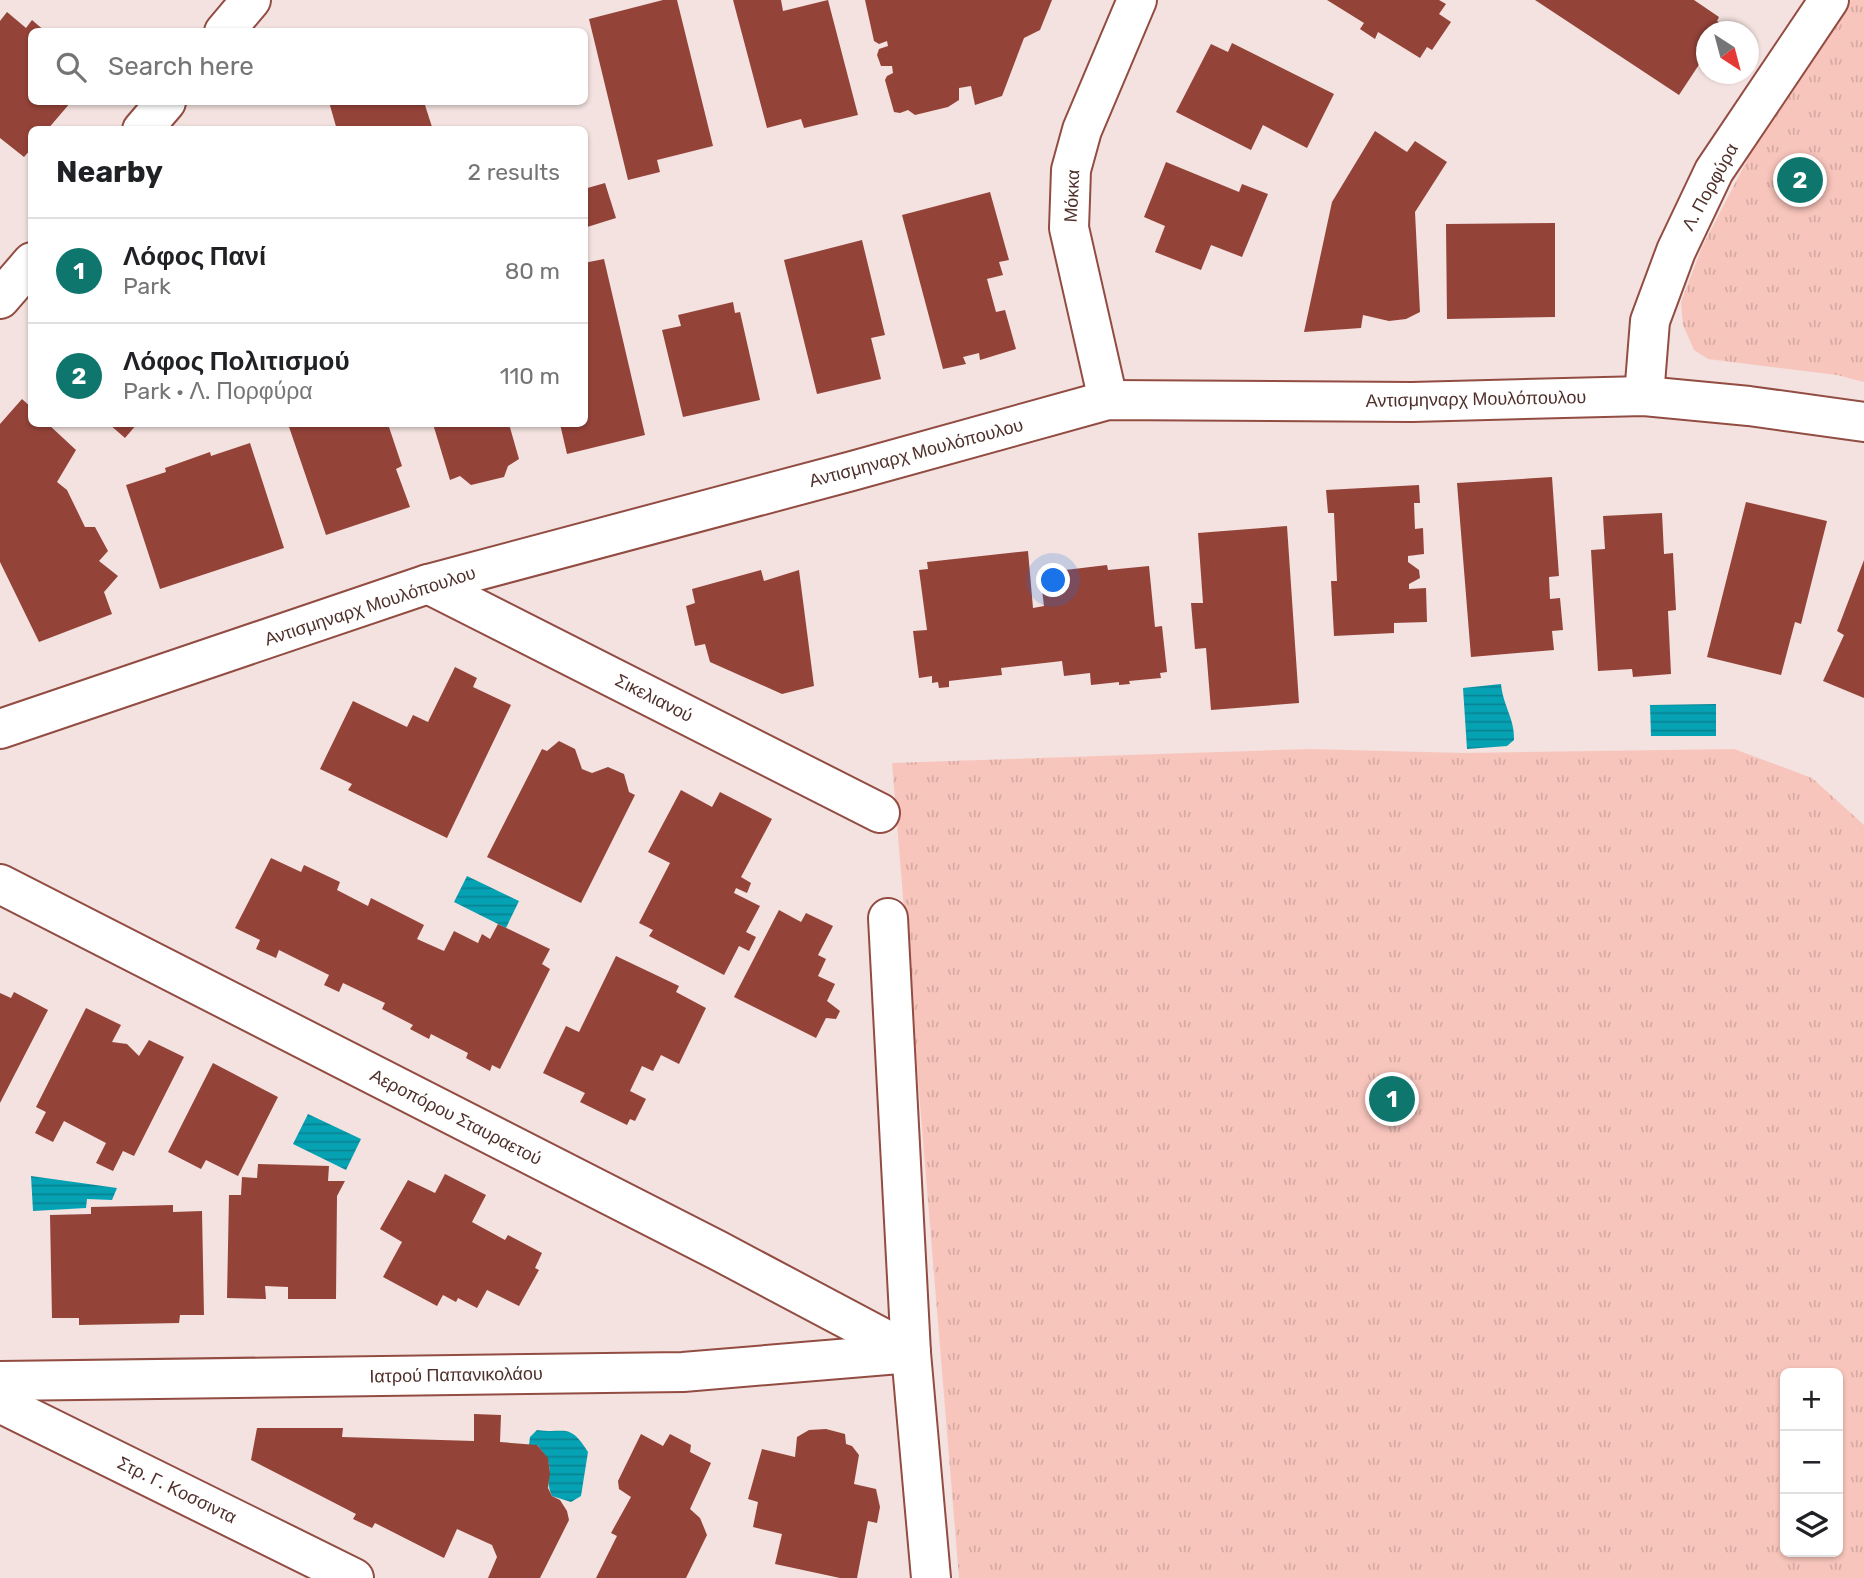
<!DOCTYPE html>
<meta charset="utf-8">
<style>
body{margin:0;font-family:Rubik,sans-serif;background:#f2f2f2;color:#202124}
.controls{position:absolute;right:21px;bottom:21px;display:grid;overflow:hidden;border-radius:10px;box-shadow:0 2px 5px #0004}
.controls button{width:63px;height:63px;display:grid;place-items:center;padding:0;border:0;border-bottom:2px solid #e0e0e0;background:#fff;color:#202124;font:35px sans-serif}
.compass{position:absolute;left:1696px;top:21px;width:63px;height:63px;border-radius:50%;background:#fff;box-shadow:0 2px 5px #0004;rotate:144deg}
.you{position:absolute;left:1054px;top:581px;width:24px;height:24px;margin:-18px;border:5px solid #fff;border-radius:50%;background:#1a73e8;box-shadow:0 0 0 10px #1a73e833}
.badge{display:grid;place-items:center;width:46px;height:46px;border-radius:50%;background:#0f766e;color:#fff;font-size:23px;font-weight:700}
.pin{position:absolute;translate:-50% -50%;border:4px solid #fff;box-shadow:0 2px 7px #0006}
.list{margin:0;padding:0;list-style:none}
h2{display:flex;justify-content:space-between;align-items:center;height:91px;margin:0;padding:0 28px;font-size:30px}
h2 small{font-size:23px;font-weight:400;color:#757577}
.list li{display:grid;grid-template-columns:46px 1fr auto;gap:21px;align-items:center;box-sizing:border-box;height:105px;padding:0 28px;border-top:2px solid #e0e0e0}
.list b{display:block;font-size:26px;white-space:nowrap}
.list p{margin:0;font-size:23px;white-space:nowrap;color:#757577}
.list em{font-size:23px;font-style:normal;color:#757577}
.icon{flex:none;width:38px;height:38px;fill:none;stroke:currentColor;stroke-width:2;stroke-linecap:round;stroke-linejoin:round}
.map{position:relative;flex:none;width:1864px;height:1578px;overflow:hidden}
.search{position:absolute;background:#fff;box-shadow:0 2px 5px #0004;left:28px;top:28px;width:560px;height:77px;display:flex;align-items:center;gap:18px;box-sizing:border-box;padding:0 24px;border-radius:10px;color:#757577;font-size:26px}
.panel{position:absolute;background:#fff;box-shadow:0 2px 5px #0004;left:28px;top:126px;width:560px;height:301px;border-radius:10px}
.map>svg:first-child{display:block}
.park{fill:url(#park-tufts);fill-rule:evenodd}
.water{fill:url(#water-rules)}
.building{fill:#944339}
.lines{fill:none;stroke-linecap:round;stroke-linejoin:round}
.minor-casing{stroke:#924c42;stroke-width:42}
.minor{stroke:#fff;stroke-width:38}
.labels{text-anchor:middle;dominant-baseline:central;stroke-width:7;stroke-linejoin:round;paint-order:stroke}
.street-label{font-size:18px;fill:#50302b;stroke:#fff}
</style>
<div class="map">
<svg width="1864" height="1578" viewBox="0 0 1864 1578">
<defs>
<pattern id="park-tufts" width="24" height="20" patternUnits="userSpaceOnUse" patternTransform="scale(1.75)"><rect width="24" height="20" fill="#f8c5bc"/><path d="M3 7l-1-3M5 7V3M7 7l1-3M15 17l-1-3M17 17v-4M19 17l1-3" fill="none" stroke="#d6aaa2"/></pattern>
<pattern id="water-rules" width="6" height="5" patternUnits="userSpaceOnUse" patternTransform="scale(1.75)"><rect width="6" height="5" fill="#05a2b4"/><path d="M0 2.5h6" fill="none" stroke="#098493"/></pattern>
</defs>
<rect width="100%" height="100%" fill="#f3e2df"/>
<!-- park -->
<g class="park">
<polygon points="1851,0 1864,0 1864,382 1837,375 1708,359 1694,350 1683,325 1681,302 1702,247 1771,114"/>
<path d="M1309,749L1463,753L1734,749L1812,778L1864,825V1578H959L892,763ZM1785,1373H1838V1552H1785Z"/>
</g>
<!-- water -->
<g class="water">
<path d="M1501,684C1503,706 1515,719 1514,740L1507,746L1467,749L1463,688Z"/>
<polygon points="1716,704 1716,736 1651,736 1650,705"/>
<polygon points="467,876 519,901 506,928 454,902"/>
<polygon points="308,1114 361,1139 346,1170 293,1144"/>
<polygon points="31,1176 117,1188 112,1200 87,1199 86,1208 33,1211"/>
<path d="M537,1430C566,1434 569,1422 588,1452L581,1496L571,1502L552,1496C542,1473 560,1471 537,1445H529L530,1437Z"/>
</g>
<!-- building -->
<g class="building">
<polygon points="663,0 677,0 713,146 657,160 660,172 628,180 589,19"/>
<polygon points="733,0 781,0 783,11 828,0 858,115 804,128 801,119 767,128"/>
<polygon points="865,0 1052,0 1040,30 1024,38 1002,96 975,105 971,86 959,88 959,100 948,107 915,115 908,110 900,113 894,112 885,80 887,76 893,73 892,66 881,66 877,55 879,49 888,46 887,41 879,44 874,41"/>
<polygon points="1327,0 1439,0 1446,4 1439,14 1451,22 1432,50 1427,47 1420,58 1378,32 1375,39 1360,29 1364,23"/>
<polygon points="1535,0 1694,0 1719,17 1717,21 1725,26 1721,32 1706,32 1706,54 1679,95"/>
<polygon points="7,12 26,28 32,20 46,32 32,32 32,102 71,102 47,130 32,130 32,148 24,157 0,138 0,21"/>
<polygon points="1232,43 1334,94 1307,148 1263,125 1251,150 1176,112 1211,44 1228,52"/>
<polygon points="329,102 424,102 433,130 337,130"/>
<polygon points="1375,131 1407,152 1415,141 1447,162 1415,212 1420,312 1406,319 1389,321 1363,315 1361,328 1304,332 1332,202"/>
<polygon points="1166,162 1239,192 1242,184 1268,194 1242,257 1211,245 1201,270 1155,252 1165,226 1144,217"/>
<polygon points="605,183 616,218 584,228 584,189"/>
<polygon points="990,192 1009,260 999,262 1003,275 987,279 996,312 1005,310 1016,349 980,360 979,353 963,357 966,364 943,369 902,215"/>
<polygon points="1555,223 1555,317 1447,319 1446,224"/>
<polygon points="862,240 885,335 871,338 881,379 817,394 784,260"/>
<polygon points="604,259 645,435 567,454 560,424 584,424 584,263"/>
<polygon points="733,302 735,313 740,312 760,400 683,417 662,330 681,326 678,315"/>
<polygon points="22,399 32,408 32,424 48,424 76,450 57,482 67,490 85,527 95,527 108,551 99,561 118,576 104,592 112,614 39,642 0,562 0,424"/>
<polygon points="109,424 137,424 125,438"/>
<polygon points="288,424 388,424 402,466 396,469 410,507 326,535"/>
<polygon points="433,424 509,424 519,459 508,466 504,477 471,485 460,476 450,480"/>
<polygon points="250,443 284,548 160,589 126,485 166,472 165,468 210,452 211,456"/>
<polygon points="1552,477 1559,576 1549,577 1550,599 1560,598 1563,630 1552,631 1554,650 1471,657 1457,483"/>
<polygon points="1419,485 1420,503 1414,503 1415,529 1423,528 1424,554 1408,556 1408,562 1419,570 1420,578 1409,584 1409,589 1426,588 1427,622 1394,623 1394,633 1334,636 1331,581 1337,581 1334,513 1328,513 1326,490"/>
<polygon points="1746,502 1827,521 1801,624 1795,622 1781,675 1707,657"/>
<polygon points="1662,513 1664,554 1673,553 1676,610 1668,611 1671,674 1633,677 1632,669 1598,671 1591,550 1605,549 1603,516"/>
<polygon points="1287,526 1299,703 1211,710 1206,648 1195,649 1191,603 1203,603 1198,533"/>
<polygon points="1028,551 1033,608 1044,606 1040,573 1107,565 1108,570 1149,566 1155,627 1162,626 1167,672 1160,673 1161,678 1129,681 1130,684 1119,685 1119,682 1091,685 1090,673 1064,676 1062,661 1001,668 1002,675 949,681 949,687 939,688 938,682 932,683 932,676 919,678 913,631 927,630 919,570 928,569 927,562"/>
<polygon points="1864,560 1864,698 1823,681 1844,635 1837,631"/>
<polygon points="761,570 764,581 799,570 814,686 782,694 710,662 705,644 695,646 686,606 695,603 692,589"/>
<polygon points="455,667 477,678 473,687 511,705 447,838 348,790 352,784 320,769 353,701 407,727 413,715 428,722"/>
<polygon points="559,741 575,749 582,769 592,773 608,767 624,774 629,792 635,795 581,903 487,857 542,749 547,751"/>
<polygon points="681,790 712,807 720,792 772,819 741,877 751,883 747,893 736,888 734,893 760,906 746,932 756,937 749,951 739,946 724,975 649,936 653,930 639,923 670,863 648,852"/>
<polygon points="271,858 301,872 304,865 340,882 337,890 368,906 371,898 424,925 417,939 444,951 454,931 478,943 482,934 490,939 498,924 550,949 542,964 550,969 500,1069 492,1065 490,1071 466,1058 468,1053 431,1034 429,1039 410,1029 413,1025 382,1009 385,1003 343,983 339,992 324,985 329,975 279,950 276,958 256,949 260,940 235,928"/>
<polygon points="779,910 801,922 806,913 833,926 818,955 826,959 818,976 835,984 827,1001 840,1011 836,1019 826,1018 816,1038 734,997"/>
<polygon points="616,956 679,986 676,992 706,1008 679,1064 661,1055 653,1071 642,1066 630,1091 646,1099 635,1121 630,1119 627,1125 580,1102 585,1093 543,1073 566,1026 579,1032"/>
<polygon points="14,992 48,1010 0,1103 0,993 11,998"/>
<polygon points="86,1008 121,1025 112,1042 127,1044 139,1056 149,1040 184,1057 134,1156 123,1151 113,1171 96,1163 106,1143 64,1121 53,1142 35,1133 46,1112 36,1107"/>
<polygon points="213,1063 278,1097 238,1176 206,1160 201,1169 168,1152"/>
<polygon points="258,1164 329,1166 328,1181 345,1181 337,1196 336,1299 288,1299 288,1287 265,1286 266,1299 227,1298 229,1195 241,1195 242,1177 257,1178"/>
<polygon points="445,1174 486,1195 472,1222 505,1240 508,1235 542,1253 535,1268 539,1270 519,1306 487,1290 477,1308 458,1298 456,1302 443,1295 437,1306 383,1277 402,1242 380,1229 408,1180 435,1193"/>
<polygon points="173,1205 173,1212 202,1211 204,1315 180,1315 179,1323 79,1325 79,1318 52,1318 50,1215 91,1214 91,1207"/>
<polygon points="474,1414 501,1415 500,1442 537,1445 548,1458 550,1473 548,1488 552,1496 560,1500 567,1511 569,1520 540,1578 488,1578 497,1557 492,1545 457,1529 444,1558 375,1523 372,1528 353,1519 356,1514 251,1460 257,1428 343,1428 342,1437 474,1441"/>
<polygon points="826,1429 845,1434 846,1444 852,1446 859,1455 854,1484 876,1489 880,1507 877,1523 868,1521 857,1578 840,1578 775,1564 782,1534 753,1527 758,1502 748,1499 762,1449 795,1457 797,1437 809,1430"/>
<polygon points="641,1434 663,1446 670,1434 691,1445 690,1452 711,1463 690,1509 700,1518 707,1535 686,1578 596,1578 617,1536 611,1533 631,1497 619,1489 618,1481"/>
</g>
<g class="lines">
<!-- minor casing -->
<g class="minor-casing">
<g id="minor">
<polyline points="224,32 251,0"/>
<polyline points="142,130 166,102"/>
<polyline points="0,299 32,262"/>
<polyline points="1644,396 1650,321 1676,251 1714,171 1829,0"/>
<polyline points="1108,400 1069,228 1071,170 1082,130 1137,0"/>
<polyline points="428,584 880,813"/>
<polyline points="0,729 428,584 852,471 1108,400 1412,402 1644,396 1749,406 1864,422"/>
<polyline points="0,884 717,1250 911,1353"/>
<polyline points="888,918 911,1353 931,1578"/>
<polyline points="0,1381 683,1372 911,1353"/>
<polyline points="0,1403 354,1578"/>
</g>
</g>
<!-- minor -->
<use href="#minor" class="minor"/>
</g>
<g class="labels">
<!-- street labels -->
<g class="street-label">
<text transform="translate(1710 187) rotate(-61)">Λ. Πορφύρα</text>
<text transform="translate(1072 196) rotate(-87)">Μόκκα</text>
<text transform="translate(1476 399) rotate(-1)">Αντισμηναρχ Μουλόπουλου</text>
<text transform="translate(916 453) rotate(-15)">Αντισμηναρχ Μουλόπουλου</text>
<text transform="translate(370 606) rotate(-18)">Αντισμηναρχ Μουλόπουλου</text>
<text transform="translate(654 698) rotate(27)">Σικελιανού</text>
<text transform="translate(456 1117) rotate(27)">Αεροπόρου Σταυραετού</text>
<text transform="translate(456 1375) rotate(-1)">Ιατρού Παπανικολάου</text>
<text transform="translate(177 1490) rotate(26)">Στρ. Γ. Κοσσιντα</text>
</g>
</g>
</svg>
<div class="controls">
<button>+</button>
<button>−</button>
<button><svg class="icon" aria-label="layers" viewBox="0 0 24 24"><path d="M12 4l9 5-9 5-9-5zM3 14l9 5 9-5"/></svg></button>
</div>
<svg class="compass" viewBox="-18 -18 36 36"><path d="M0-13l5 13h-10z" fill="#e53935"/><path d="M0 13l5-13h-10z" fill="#757577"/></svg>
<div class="you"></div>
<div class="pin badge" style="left:1392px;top:1099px">1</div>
<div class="pin badge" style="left:1800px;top:180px">2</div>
<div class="search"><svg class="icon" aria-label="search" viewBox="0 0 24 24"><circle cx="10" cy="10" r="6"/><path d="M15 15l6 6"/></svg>Search here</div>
<section class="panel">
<h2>Nearby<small>2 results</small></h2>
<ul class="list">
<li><span class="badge">1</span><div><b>Λόφος Πανί</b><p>Park</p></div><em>80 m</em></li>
<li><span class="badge">2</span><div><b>Λόφος Πολιτισμού</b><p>Park · Λ. Πορφύρα</p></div><em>110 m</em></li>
</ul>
</section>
</div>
